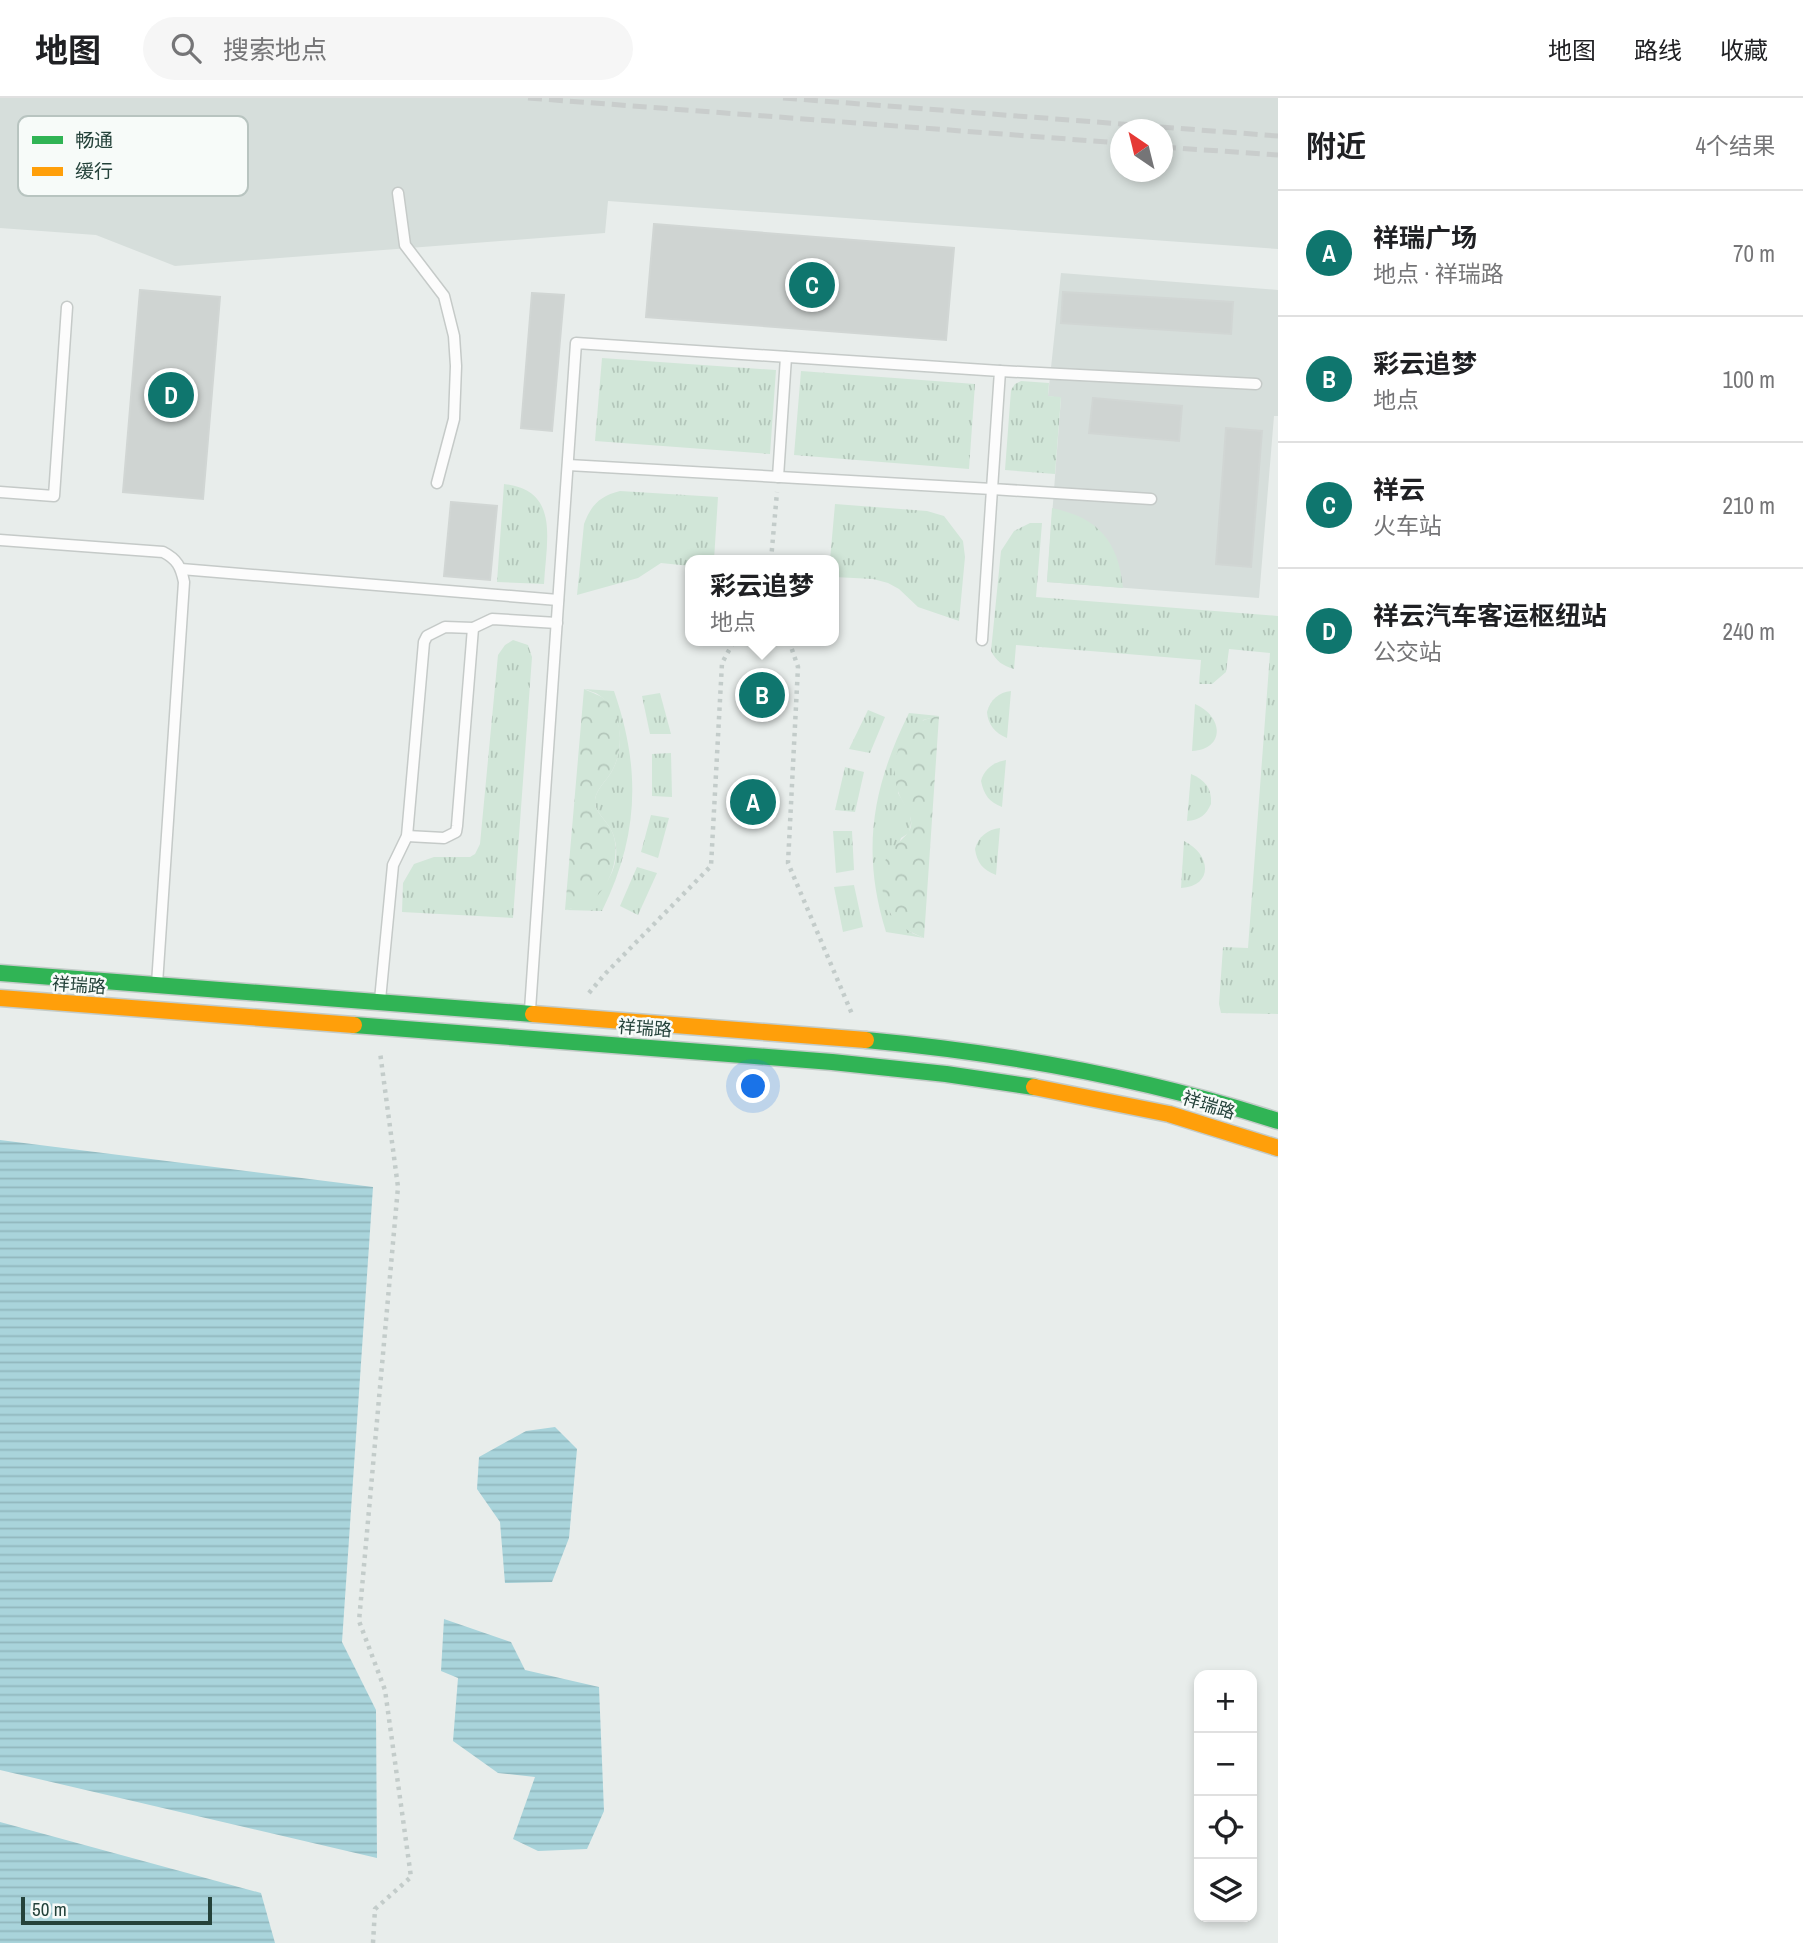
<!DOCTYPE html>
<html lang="zh">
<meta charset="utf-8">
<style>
body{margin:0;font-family:"Archivo Narrow","Noto Sans SC",sans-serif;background:#f6f6f6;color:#202124}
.controls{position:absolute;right:21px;bottom:21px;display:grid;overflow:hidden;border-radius:14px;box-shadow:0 4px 10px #0003}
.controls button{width:63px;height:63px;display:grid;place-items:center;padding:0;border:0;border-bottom:2px solid #e0e0e0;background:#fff;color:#202124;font:35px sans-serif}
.compass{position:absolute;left:1110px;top:21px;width:63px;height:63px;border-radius:50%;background:#fff;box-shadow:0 4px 10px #0003;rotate:325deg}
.scale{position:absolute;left:21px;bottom:18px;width:191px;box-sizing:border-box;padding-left:7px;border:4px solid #24423a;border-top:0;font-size:19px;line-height:24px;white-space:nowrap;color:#24423a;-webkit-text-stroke:5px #f7fbf9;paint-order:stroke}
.you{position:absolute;left:754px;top:989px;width:24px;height:24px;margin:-18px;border:5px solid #fff;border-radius:50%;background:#1a73e8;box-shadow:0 0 0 10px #1a73e833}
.badge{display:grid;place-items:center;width:46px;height:46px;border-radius:50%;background:#0f766e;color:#fff;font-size:23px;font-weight:700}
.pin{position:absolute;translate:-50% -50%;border:4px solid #fff;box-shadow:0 2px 7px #0006}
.popup{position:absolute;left:685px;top:457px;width:154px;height:91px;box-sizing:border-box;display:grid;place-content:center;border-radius:14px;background:#fff;filter:drop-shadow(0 2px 5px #0005);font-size:23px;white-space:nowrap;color:#757577}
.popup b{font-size:26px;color:#202124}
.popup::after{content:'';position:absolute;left:50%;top:100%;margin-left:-14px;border:14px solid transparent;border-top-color:#fff}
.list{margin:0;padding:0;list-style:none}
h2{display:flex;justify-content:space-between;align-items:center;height:91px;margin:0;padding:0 28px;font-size:30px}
h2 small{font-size:23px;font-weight:400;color:#757577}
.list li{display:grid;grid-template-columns:46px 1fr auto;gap:21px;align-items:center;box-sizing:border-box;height:126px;padding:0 28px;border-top:2px solid #e0e0e0}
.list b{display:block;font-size:26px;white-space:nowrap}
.list p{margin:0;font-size:23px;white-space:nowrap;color:#757577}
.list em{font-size:23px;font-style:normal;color:#757577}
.icon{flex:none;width:38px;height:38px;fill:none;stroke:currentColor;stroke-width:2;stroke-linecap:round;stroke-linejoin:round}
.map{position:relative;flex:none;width:1278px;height:1845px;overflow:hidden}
header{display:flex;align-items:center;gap:42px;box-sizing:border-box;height:98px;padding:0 35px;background:#fff;border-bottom:2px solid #e0e0e0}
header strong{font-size:33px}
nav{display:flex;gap:38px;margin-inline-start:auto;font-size:24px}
.search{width:490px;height:63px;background:#f6f6f6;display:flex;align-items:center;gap:18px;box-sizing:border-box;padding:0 24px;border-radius:38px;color:#757577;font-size:26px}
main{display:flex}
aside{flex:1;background:#fff}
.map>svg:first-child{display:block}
.built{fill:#d6dedb;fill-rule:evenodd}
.grass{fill:url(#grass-tufts)}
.forest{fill:url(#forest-crowns)}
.water{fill:url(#water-rules)}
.building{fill:#cfd4d2;stroke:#d1d6d4;stroke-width:2}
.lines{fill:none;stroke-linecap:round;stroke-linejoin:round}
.lane-casing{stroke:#c5cac8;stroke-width:13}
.fast-casing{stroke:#c3cbc8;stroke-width:19}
.slow-casing{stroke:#c3cbc8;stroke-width:19}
.path{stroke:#c3ccca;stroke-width:4.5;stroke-dasharray:3.5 5;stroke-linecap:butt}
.lane{stroke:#fcfcfc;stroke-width:10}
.fast{stroke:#30b455;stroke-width:16}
.slow{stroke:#ff9f0a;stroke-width:16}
.rail{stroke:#c9cdcc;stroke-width:5;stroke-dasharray:14 7;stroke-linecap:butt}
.labels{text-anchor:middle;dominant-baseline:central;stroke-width:5;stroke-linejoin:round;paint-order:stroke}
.street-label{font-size:18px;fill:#24423a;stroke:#f7fbf9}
.key{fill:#f7fbf9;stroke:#b8c4c0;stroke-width:2}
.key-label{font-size:19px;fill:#24423a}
</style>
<header>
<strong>地图</strong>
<div class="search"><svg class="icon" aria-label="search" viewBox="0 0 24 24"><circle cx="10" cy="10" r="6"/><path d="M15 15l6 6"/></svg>搜索地点</div>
<nav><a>地图</a><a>路线</a><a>收藏</a></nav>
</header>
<main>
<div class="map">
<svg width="1278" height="1845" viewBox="0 0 1278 1845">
<defs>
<pattern id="grass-tufts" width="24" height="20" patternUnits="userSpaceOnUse" patternTransform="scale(1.75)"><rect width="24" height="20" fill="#d1e6d8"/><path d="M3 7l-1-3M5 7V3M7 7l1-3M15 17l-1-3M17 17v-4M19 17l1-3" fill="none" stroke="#b3c6ba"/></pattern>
<pattern id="forest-crowns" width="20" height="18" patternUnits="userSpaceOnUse" patternTransform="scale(1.75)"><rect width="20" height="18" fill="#d1e6d8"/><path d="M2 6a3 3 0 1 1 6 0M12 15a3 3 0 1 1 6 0" fill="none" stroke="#b3c6ba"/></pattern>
<pattern id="water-rules" width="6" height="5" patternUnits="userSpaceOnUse" patternTransform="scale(1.75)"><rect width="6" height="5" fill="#a9d4db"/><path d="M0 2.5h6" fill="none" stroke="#91b7bd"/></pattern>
</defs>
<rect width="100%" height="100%" fill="#e8edeb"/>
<!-- built -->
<g class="built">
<path d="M0,0H1278V151L608,103L605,135L175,168L96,137L0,130ZM1120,32H1162V74H1120Z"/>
<polygon points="1061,175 1278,192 1278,318 1274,318 1259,500 1047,484 1061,300 1048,298"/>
</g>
<!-- grass -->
<g class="grass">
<polygon points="602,260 776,272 770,356 595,343"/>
<polygon points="801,273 975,286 969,371 794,357"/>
<polygon points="1021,283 1049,285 1048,298 1061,299 1055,376 1005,372 1011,292 1015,286"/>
<path d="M504,386C561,392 546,444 544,486L497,484Z"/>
<path d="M620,393L718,399L714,462H690V468L661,465L638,480L577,497L584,426C591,407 600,398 620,393Z"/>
<polygon points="835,406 927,413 944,418 963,443 965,459 959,523 918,509 899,491 888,485 873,481 834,479 834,462 830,462"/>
<path d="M1052,410C1099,420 1118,443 1123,490L1047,484Z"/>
<path d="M1030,425H1042L1036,499L1278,518V916L1221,915L1219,906L1223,849L1248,850L1270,555L1229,551L1226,574L1212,586H1199L1201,562L1016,547L1014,571C1003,568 996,563 991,553L1001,453L1014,433Z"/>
<polygon points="513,542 528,547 532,559 513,820 402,814 403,785 414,766 434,759 470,759 475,756 480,746 498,557 505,547"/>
<path d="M584,591L614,593C641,671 639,738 602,813L565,812C598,805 626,771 613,736C609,724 595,715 595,704C595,691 608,682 613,671C625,648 622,613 599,597C595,594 589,593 584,591Z"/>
<path d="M1011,593L1007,640C995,635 988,627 987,614C990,602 999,594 1011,593Z"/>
<polygon points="660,595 671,636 650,636 642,598"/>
<path d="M1195,606C1223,618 1226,651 1192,653Z"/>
<polygon points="868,612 885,619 870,655 849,651"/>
<path d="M909,615L939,618L923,622L898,695L910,715L911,725L909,735L901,740L883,792L891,816L912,835L924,840L886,834C861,754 872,689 909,615Z"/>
<polygon points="671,655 672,699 652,698 652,656"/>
<path d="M1006,662L1002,709C989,704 984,697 981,683C984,671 994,664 1006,662Z"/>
<polygon points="845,669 864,674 855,714 835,712"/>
<path d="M1191,676C1205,682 1212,690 1211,706C1206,717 1200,722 1187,723Z"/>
<polygon points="651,717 669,720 658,760 641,754"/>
<path d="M1000,730L996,777C983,772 977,765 975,751C978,739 988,731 1000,730Z"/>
<polygon points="833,733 852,733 854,772 836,775"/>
<path d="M1184,743C1211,756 1214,788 1181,790Z"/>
<polygon points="637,769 657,775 638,817 620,808"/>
<polygon points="854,787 863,829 843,834 834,789"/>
</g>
<!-- forest -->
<g class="forest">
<path d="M584,591C592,595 601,597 608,604C623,621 623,652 613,671C608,682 595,691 595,704C595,715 609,724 613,736C621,758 610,790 590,804C583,809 573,810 565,812Z"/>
<path d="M939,618L924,840C916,836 907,833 900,827C882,810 876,778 888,757C893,746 909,739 911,728C913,715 901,705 898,693C891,672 896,642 913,628C921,622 930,620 939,618Z"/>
</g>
<!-- water -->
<g class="water">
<polygon points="0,1042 373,1089 342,1544 376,1612 377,1760 0,1672"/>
<polygon points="555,1329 577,1351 569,1440 552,1484 505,1485 500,1424 477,1391 479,1359 526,1333"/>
<polygon points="444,1521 511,1544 525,1572 599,1589 604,1713 587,1751 538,1753 513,1741 535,1679 498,1675 453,1643 458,1580 441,1573"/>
<polygon points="0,1724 261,1795 275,1845 0,1845"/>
</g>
<!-- building -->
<g class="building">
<polygon points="654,126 954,150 946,242 646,219"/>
<polygon points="140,192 220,199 203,401 123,394"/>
<polygon points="1063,194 1233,204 1231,236 1061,225"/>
<polygon points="532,195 564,197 552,333 521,330"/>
<polygon points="1093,300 1182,308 1179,343 1089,335"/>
<polygon points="1226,330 1262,333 1251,469 1216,466"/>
<polygon points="451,404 497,408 490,482 444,478"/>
</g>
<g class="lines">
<!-- lane casing -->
<g class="lane-casing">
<g id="lane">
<polyline points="398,95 405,147 444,198 454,238 456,268 454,321 437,385"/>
<polyline points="1000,273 1256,286"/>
<polyline points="568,367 992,391 982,542"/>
<polyline points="778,379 786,259"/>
<polyline points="0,394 54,398 67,209"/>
<path d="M0,442L163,454C177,461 181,469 184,484L157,886"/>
<polyline points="181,471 558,502"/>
<polyline points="407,738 444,740 456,734 457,728 473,530"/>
<polyline points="380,902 393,767 407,738 424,544 427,538 445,529 473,530 492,521 557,525"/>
<polyline points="530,912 576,245 1000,273 992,391 1151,401"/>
</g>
</g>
<!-- fast casing -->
<g class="fast-casing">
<g id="fast">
<polyline points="0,875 533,916"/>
<polyline points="354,927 832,964 946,976 1034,989"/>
<path d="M866,942C1006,955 1143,979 1278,1023"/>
</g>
</g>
<!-- slow casing -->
<g class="slow-casing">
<g id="slow">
<polyline points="0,900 354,927"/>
<polyline points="533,916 866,942"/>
<polyline points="1034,989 1169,1016 1278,1050"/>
</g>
</g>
<!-- path -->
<g class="path">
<polyline points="771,462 777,394"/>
<polyline points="789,543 798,569 788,765 852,916"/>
<polyline points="589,895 605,876 711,768 722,565 734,543"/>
<polyline points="373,1845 375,1811 411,1779 385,1592 359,1523 398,1089 380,954"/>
</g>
<!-- lane -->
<use href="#lane" class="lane"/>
<!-- fast -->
<use href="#fast" class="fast"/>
<!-- slow -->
<use href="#slow" class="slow"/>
<!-- rail -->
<g class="rail">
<polyline points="528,0 1120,45"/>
<polyline points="783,0 1278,38"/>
<polyline points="1162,49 1278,57"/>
</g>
</g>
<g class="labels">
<!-- street labels -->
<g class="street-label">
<text transform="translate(79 887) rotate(4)">祥瑞路</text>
<text transform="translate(645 930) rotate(4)">祥瑞路</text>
<text transform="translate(1209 1007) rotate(17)">祥瑞路</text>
</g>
</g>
<!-- legend -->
<rect x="18" y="18" width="230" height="80" rx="10" class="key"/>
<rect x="32" y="38" width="31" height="8" fill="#30b455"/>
<rect x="32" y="69" width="31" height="9" fill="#ff9f0a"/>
<g class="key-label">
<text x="75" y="49">畅通</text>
<text x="75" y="80">缓行</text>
</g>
</svg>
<div class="controls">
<button>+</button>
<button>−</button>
<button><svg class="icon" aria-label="locate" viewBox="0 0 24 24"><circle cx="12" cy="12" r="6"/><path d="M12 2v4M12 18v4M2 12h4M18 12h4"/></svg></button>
<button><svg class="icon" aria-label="layers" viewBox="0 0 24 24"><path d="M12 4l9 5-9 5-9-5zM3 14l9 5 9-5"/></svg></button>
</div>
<svg class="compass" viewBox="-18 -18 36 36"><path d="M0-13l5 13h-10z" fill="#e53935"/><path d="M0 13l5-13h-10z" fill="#757577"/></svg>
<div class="scale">50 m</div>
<div class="you"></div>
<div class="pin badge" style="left:753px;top:704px">A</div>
<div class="pin badge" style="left:762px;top:597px">B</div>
<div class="popup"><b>彩云追梦</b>地点</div>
<div class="pin badge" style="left:812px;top:187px">C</div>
<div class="pin badge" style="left:171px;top:297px">D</div>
</div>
<aside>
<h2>附近<small>4个结果</small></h2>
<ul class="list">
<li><span class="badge">A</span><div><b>祥瑞广场</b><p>地点 · 祥瑞路</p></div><em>70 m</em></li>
<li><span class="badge">B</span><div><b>彩云追梦</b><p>地点</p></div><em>100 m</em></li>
<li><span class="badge">C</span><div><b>祥云</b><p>火车站</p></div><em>210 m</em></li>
<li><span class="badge">D</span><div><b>祥云汽车客运枢纽站</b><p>公交站</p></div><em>240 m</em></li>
</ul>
</aside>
</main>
